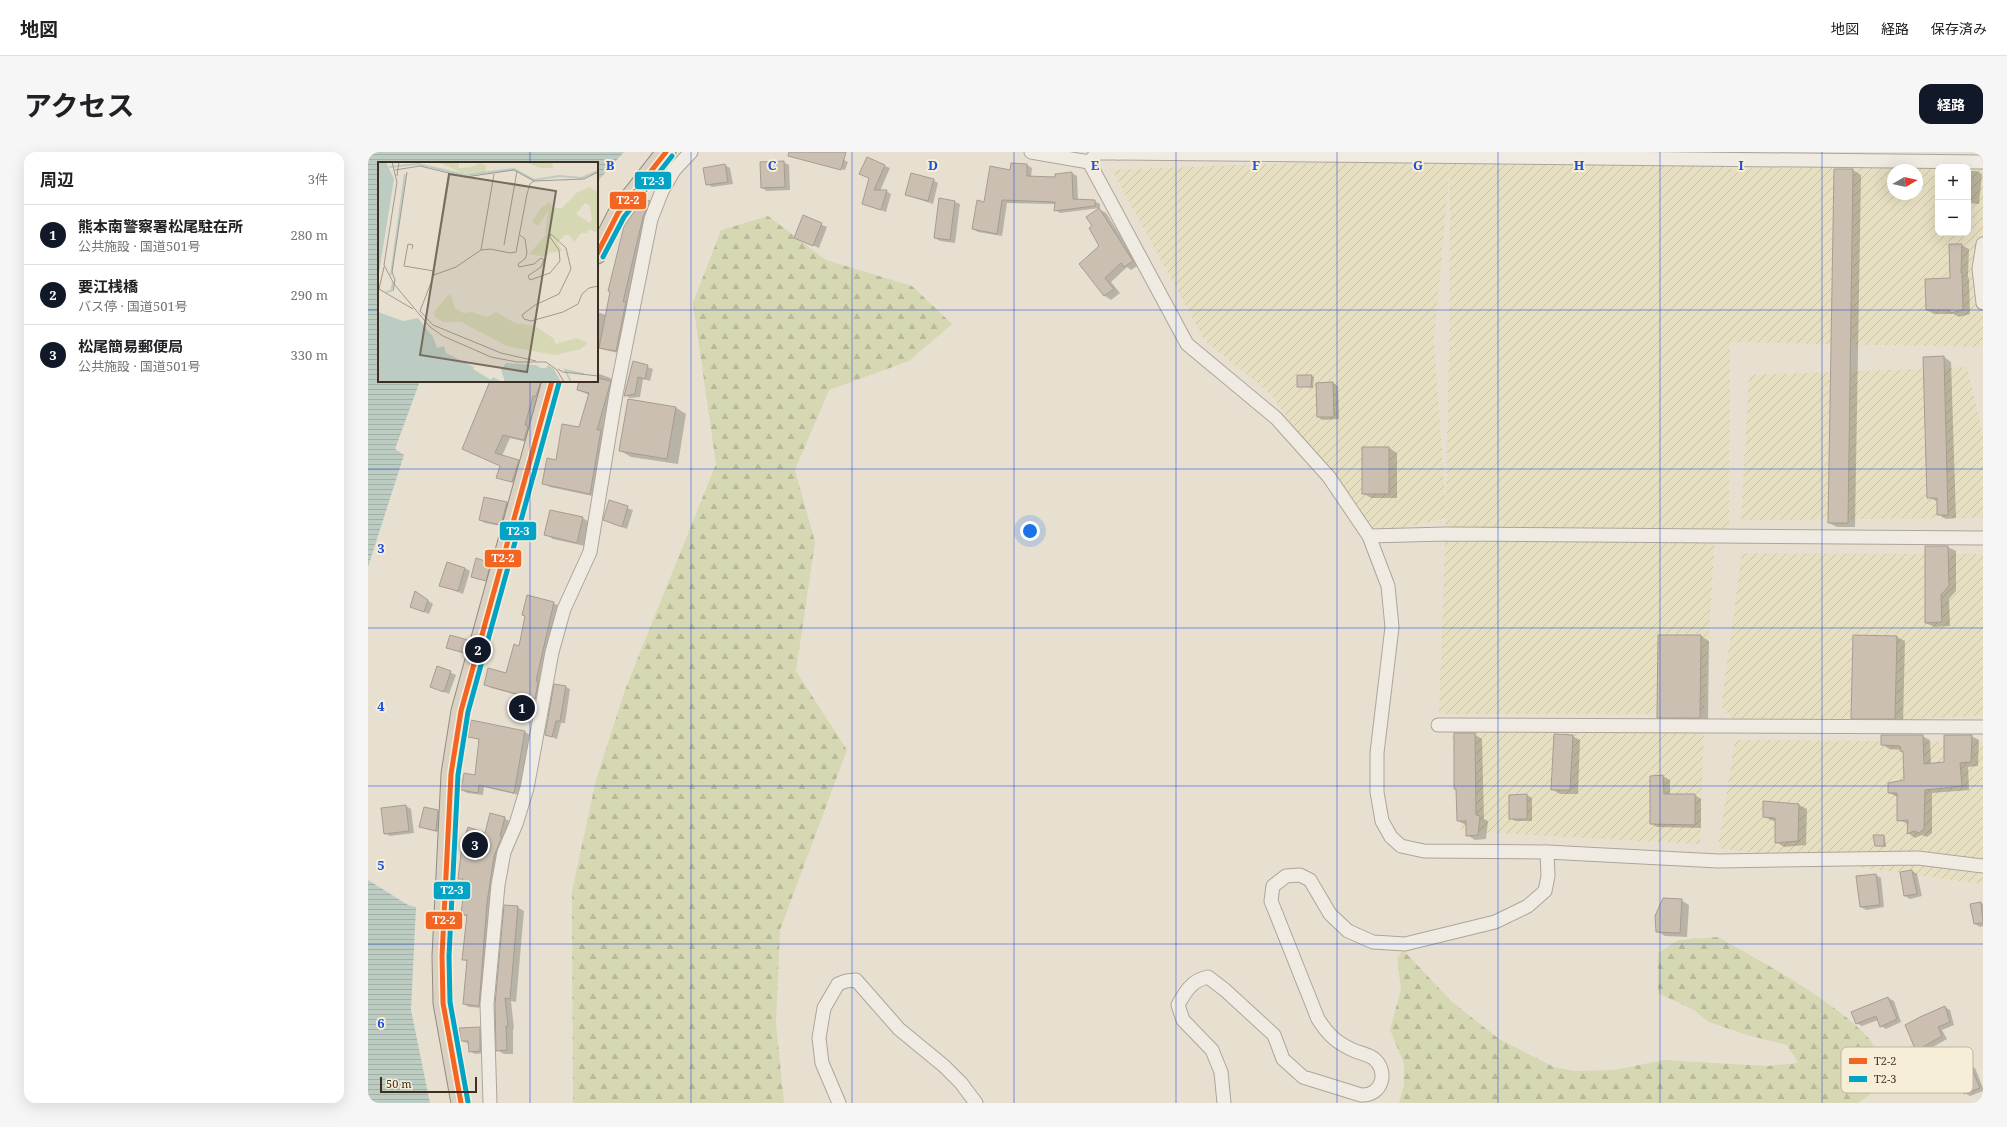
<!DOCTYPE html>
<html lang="ja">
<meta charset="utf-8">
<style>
body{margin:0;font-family:"Noto Serif","Noto Sans JP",serif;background:#f6f6f6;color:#202124}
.controls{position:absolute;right:12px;top:12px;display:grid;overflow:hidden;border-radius:8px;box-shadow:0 4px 16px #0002}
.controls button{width:36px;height:36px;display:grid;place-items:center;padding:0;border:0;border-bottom:1px solid #e0e0e0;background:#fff;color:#202124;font:20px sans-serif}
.compass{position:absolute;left:1519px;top:12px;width:36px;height:36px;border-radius:50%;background:#fff;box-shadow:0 4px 16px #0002;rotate:81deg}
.scale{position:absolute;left:12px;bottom:10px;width:97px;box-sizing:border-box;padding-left:4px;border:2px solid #3d2e20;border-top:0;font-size:11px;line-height:14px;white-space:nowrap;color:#3d2e20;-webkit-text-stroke:3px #f7eed8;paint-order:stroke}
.you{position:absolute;left:662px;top:379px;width:14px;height:14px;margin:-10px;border:3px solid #fff;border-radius:50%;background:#1a73e8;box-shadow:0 0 0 6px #1a73e833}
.badge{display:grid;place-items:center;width:26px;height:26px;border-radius:50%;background:#111827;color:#fff;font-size:13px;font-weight:700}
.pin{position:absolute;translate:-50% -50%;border:2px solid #fff;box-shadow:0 1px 4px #0006}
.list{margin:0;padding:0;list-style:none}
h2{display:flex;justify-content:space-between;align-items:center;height:52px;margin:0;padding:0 16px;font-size:17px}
h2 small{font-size:13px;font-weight:400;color:#757577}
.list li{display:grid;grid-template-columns:26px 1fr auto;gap:12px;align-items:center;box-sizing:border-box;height:60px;padding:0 16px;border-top:1px solid #e0e0e0}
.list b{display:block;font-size:15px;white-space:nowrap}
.list p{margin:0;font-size:13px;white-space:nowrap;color:#757577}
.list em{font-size:13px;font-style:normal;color:#757577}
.map{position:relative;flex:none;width:1615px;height:951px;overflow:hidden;border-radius:12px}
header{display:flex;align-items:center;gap:24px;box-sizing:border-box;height:56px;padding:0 20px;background:#fff;border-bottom:1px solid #e0e0e0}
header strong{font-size:19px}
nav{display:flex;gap:22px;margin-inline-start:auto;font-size:14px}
.intro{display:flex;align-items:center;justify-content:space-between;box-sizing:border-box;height:96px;padding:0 24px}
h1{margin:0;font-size:28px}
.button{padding:10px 18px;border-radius:12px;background:#111827;color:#fff;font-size:14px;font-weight:700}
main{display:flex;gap:24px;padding:0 24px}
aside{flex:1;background:#fff;border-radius:12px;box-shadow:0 4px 16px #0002}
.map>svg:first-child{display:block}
.farmland{fill:url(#farmland-furrows);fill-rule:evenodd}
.forest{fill:url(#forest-firs)}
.water{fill:url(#water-rules)}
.shadow{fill:#0003}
.building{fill:#cbbfb2;stroke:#a89c90}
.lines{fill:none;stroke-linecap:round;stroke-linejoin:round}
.minor-casing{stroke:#ada599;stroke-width:15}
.highway-casing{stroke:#928b80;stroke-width:21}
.minor{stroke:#efebe3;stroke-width:13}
.highway{stroke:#dad1c2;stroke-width:19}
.bus-1-casing{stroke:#f7eed8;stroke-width:8}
.bus-2-casing{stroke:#f7eed8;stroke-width:8}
.bus-1{stroke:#f26522;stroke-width:5}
.bus-2{stroke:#03a3c5;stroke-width:5}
.grid{fill:none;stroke:#1d4ed8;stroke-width:1;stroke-opacity:0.55}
.inset-river{fill:none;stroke:#bcccc2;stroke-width:2}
.inset-road{fill:none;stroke:#a3998a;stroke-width:1}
.view{fill:#786c5e;fill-opacity:0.15;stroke:#786c5e;stroke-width:2}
.inset-edge{fill:none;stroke:#3d2e20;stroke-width:2}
.key{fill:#f7eed8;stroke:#bfb4a1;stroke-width:1}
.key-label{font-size:11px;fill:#3d2e20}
.grid-label{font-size:13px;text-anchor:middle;font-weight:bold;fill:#1d4ed8;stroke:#f7eed8;stroke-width:4;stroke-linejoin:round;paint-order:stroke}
.line-badge{stroke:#f7eed8;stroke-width:1.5}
.badge-label{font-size:11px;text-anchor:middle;font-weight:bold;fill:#fff}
</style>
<header>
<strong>地図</strong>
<nav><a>地図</a><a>経路</a><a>保存済み</a></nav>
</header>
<div class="intro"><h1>アクセス</h1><a class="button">経路</a></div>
<main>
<aside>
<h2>周辺<small>3件</small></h2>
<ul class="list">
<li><span class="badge">1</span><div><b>熊本南警察署松尾駐在所</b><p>公共施設 · 国道501号</p></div><em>280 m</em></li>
<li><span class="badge">2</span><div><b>要江桟橋</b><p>バス停 · 国道501号</p></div><em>290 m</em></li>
<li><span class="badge">3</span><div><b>松尾簡易郵便局</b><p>公共施設 · 国道501号</p></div><em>330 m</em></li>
</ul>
</aside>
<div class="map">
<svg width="1615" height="951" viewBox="0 0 1615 951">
<defs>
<pattern id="farmland-furrows" width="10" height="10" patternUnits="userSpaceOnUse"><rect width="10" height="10" fill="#e6dfc2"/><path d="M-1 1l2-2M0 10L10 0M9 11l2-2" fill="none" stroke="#c6c0a6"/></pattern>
<pattern id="forest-firs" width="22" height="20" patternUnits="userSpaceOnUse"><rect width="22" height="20" fill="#d6d7b3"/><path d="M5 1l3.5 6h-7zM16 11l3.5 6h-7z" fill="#b9b99a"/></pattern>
<pattern id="water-rules" width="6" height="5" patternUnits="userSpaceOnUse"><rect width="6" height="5" fill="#bcccc2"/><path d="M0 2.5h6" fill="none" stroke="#a2b0a6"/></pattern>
</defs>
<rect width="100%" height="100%" fill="#e7e0d1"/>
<!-- farmland -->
<g class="farmland">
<path d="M1082,0H1362V17L1615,10V195L1362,190L1361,384L1347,385L1336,562H1071L1078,366L1001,384L903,242L837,189L744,18L1082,5ZM1082,13L1081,195L1078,359L1066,189ZM1570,15H1600V81H1570ZM1525,18H1549V42H1525Z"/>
<polygon points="1599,215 1615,283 1615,366 1373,368 1381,223"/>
<polygon points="1374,401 1615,402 1615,564 1373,574 1353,554"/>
<polygon points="1083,573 1336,574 1332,692 1093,679"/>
<polygon points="1367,588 1615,590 1615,732 1350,696"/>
</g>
<!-- forest -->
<g class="forest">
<polygon points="400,64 458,108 544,134 584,172 541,209 461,238 427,318 447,390 428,519 479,598 412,778 408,871 416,951 205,951 204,739 228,628 257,538 348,312 325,151 353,78"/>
<path d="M1350,785C1385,805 1505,868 1512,907C1512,912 1511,918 1511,922C1510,935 1500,945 1490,951H1031L1036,933V911L1022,878L1033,837L1029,806L1035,798L1083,849L1131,887L1186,915L1206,919L1246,918L1296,908L1399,914L1430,911L1419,893L1379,883L1341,870L1326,858L1290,841V801L1310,788Z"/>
</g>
<!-- water -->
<g class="water">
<polygon points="0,0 256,0 229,30 229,11 11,11 11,229 52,229 27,297 36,303 0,415"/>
<polygon points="0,728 40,753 48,755 43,858 62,951 0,951"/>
</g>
<!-- shadow -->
<g class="shadow">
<polygon points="476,8 480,10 477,18 445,10"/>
<polygon points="415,10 421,13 422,38 399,39 394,36"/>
<polygon points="357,13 362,16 365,32 344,35 339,32"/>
<polygon points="659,13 664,16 663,25 688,26 688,23 704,21 709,24 710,48 726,49 732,52 732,56 692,61 687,58 687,52 639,51 634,84 610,80 605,77 617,51 643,19"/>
<polygon points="517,14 522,16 512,39 518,39 523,42 518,60 495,52"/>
<polygon points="1485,18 1493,23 1487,375 1469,375 1461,371"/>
<polygon points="1600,19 1609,19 1614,22 1611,52 1600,51"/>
<polygon points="565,28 570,31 565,52 538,43"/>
<polygon points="281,50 287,53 254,202 229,196 229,160 238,163 243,140"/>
<polygon points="587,50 592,52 587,91 572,89 567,86"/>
<polygon points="731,57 738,61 771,113 763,118 759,115 743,130 752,141 743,148 737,144 712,112 733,95 725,74"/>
<polygon points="435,65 459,75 451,96 427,86"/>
<polygon points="1593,93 1601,97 1600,125 1601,126 1602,162 1591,165 1586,162 1566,162 1559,158 1583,127"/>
<polygon points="1576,205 1583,210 1588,366 1578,367 1570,362 1570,350 1560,345"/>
<polygon points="265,210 285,217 282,229 275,227 272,245 262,246 257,243"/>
<polygon points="229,221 245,227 229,345 182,335 175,331 212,276 221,243 210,238 212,229 229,229"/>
<polygon points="943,224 946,225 945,236 930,234"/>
<polygon points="123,229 181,229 163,291 142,286 134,304 157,313 151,333 129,325 133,314 95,297"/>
<polygon points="965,231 970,234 971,267 955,268 950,265"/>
<polygon points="307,255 318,262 310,312 263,305 253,299"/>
<polygon points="995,296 1021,296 1029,301 1029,346 1003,346 995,341"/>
<polygon points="117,346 139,350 144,353 138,375 117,371 112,368"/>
<polygon points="241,350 265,358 259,377 236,368"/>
<polygon points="214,366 222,370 217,394 185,387 177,382"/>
<polygon points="1580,395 1588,399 1588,439 1581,447 1582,474 1566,475 1558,471"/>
<polygon points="122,412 127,414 123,431 104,424"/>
<polygon points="97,416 102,419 95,442 72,433"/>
<polygon points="53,443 65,452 61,462 43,455"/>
<polygon points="185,451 191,454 173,549 123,536 117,532 139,522 152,495"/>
<polygon points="83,484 105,492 102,503 80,496"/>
<polygon points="1333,484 1341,489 1340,570 1298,570 1290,565"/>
<polygon points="1486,484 1529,485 1537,489 1535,571 1492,571 1484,566"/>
<polygon points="70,515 88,523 81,542 63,534"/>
<polygon points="198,535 202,537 197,571 193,571 189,587 178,583"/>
<polygon points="157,580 162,583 151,643 116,635 115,643 99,641 94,638 107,624 112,588 101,584"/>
<polygon points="1106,582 1114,587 1116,667 1120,669 1118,687 1107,688 1099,683 1098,673 1090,669 1089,638 1087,637"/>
<polygon points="1204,584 1212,588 1210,642 1192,642 1184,637"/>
<polygon points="1554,584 1562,588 1563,612 1577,611 1603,584 1611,588 1610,614 1600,615 1601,638 1564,641 1564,681 1559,685 1554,683 1547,686 1540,681 1540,672 1530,668 1530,645 1521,641 1537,629 1536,600 1533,598 1521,597 1514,592"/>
<polygon points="1295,624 1302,628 1302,643 1327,643 1333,647 1333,676 1289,675 1283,671 1283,625"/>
<polygon points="1159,643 1164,646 1164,669 1147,669 1142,666"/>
<polygon points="1396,650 1431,653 1439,657 1438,693 1416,695 1408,690 1408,670 1396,665"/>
<polygon points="38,654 43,657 46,681 22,684 17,681"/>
<polygon points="70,659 75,662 73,681 52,675"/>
<polygon points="136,666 141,669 136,688 116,856 101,855 96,852 100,810 96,808 99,765 94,762 96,747 93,745 96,728 92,726 118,682"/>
<polygon points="1515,684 1517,685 1518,695 1508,694"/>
<polygon points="1544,719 1549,722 1554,744 1542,747 1537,744"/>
<polygon points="1508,723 1513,726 1516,755 1498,758 1493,755"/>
<polygon points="1313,748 1321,753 1319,785 1297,784 1289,779"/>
<polygon points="1613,751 1615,752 1615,774 1612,775 1607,772 1604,753"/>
<polygon points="149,755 156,759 148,850 143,849 146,877 145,877 145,902 136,902 129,898"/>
<polygon points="1520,846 1526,849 1533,870 1518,877 1513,874 1510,868 1494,874 1488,871 1484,860"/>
<polygon points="1577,855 1582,858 1586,873 1574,878 1579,887 1554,901 1549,898"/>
<polygon points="111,876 117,879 117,901 107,902 102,899 102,892 94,889"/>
<polygon points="1601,913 1607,916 1615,936 1615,939 1602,944 1597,941"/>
</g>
<!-- building -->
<g class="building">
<polygon points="421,0 478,0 473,18 420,4"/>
<polygon points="499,5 517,13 506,38 519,38 513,58 494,52 501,26 491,22"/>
<polygon points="416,9 417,35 393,36 392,10"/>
<polygon points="643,11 659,12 659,24 687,25 687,22 704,20 705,47 727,48 727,54 686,59 687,50 634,48 629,82 604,77 609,48 616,50 622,14 642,18"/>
<polygon points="357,12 360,30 338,33 335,16"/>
<polygon points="1466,17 1485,17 1480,371 1460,371"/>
<polygon points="543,21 566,27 560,49 537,43"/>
<polygon points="571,46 587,49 582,88 566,86"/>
<polygon points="275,47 282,49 275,65 255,150 258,150 248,199 231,196 242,140 240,139 256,74"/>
<polygon points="731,56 765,109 756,115 753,111 737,126 746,137 736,144 711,112 731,94 721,76 724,74 718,65"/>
<polygon points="435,63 454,71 445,94 426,86"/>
<polygon points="1581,92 1594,92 1593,121 1594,120 1595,158 1582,161 1582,158 1558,158 1557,127 1582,126"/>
<polygon points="1576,204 1580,363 1569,363 1569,346 1559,346 1555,205"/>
<polygon points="265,209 280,213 277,227 270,225 267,242 256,244"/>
<polygon points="929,223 944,223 943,235 929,235"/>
<polygon points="229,226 243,229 229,278 233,278 222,342 174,332 179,306 188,308 194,272 211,275 221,241 209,238 211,229 229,229"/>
<polygon points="122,229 173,229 168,244 165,244 157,273 160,274 156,288 135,283 127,301 151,308 144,330 128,326 132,314 94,297"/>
<polygon points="965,230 966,265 949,265 948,231"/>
<polygon points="260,247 308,255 299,307 251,299"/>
<rect x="994" y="295" width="27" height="47"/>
<polygon points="116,345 139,350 133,373 111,368"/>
<polygon points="241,348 260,354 254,375 235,368"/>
<polygon points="182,358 215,365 209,391 176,383"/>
<polygon points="1557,394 1580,394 1581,434 1573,443 1574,470 1557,471"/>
<polygon points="108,406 123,411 118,429 103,425"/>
<polygon points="79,410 97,416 90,439 71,434"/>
<polygon points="47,439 60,448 56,460 42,455"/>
<polygon points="159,443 186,450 168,529 170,529 167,547 116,533 120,516 138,521 146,492 151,494 157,464 154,463"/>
<polygon points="82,483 100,488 97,501 78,496"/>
<polygon points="1290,483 1333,483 1332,566 1289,566"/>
<polygon points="1485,483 1529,484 1527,567 1483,567"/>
<polygon points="69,514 83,519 76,540 62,535"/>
<polygon points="186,532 198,534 192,569 188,569 184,585 177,583"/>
<polygon points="103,568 157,579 146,641 111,633 110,641 93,638 96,621 107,623 111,587 100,585"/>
<polygon points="1086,581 1107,581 1108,663 1112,664 1110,683 1098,684 1098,669 1089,669 1088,637 1086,637"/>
<polygon points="1186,582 1205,583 1202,638 1183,638"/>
<polygon points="1513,583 1555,583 1556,612 1576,610 1576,583 1604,583 1603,610 1592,611 1594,634 1557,638 1556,677 1551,681 1546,679 1539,682 1540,668 1529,669 1529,641 1520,641 1520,631 1536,628 1535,599 1533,600 1532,594 1513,593"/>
<polygon points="1295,623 1296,642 1327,642 1327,673 1282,672 1282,624"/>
<polygon points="1159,642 1159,667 1141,667 1141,643"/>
<polygon points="1395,649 1431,652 1430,689 1407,691 1407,666 1395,665"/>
<polygon points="38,653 41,679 16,682 13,656"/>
<polygon points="56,655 70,658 68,679 51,675"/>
<polygon points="122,661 137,665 132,684 134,685 126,704 119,751 111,854 95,852 99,808 94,808 99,763 93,762 95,746 92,746 95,727 90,727 94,694 100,675 117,681"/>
<polygon points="1505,683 1516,683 1516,694 1507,694"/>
<polygon points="1544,718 1549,742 1536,744 1532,720"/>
<polygon points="1508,722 1512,753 1492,755 1488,724"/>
<polygon points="1295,746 1314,747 1312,781 1288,780 1287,764"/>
<polygon points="1613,750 1615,771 1606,772 1602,752"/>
<polygon points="136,753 150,754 142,847 137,846 140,874 138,874 139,898 128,899 127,852"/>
<polygon points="1520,845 1529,867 1512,875 1508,864 1488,872 1483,860"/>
<polygon points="1577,854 1582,870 1570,875 1574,884 1548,899 1537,873 1552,865"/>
<polygon points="112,875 112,899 101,900 100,889 93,889 91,876"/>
<polygon points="1602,912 1612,936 1596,942 1586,918"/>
</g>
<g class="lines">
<!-- minor casing -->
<g class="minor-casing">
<g id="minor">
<polyline points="663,0 721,10"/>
<polyline points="751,1 1615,10"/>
<polyline points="721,10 819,192 908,266 961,325 1001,384 1020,434 1024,475 1009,601 1009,640 1014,669 1023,685 1033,694 1056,699 1179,700 1350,709 1550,706 1615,714"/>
<polyline points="721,10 729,1 751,1 751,0"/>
<polyline points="1615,92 1611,117 1615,151"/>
<polyline points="1001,384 1078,382 1615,386"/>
<polyline points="1070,573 1615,575"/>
<polyline points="122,951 119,852 130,733 136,700 148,672 159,636 184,500 196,457 222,400 248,242 283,67 294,39 306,18 323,0"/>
<polyline points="471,951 454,911 451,886 456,856 470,832 478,829 488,828 531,877 576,914 593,931 608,951"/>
<path d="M856,951L853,920L844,898L815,868L810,853C817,840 824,828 840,825L857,838L906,883L915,907L935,925L993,943C1015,944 1021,918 1005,906C1000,903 993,901 987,899C969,891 961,884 950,867L903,749L905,734L918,724L932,723L942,728L962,762L980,779L1005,790L1037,792L1127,770L1160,754L1177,739L1180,724L1179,700"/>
</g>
</g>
<!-- highway casing -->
<g class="highway-casing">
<g id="highway">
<polyline points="229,102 250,61 298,0"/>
<polyline points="93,951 75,851 74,804 83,622 93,559 184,229"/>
</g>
</g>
<!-- minor -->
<use href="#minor" class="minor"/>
<!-- highway -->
<use href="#highway" class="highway"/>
<!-- bus-1 casing -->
<g class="bus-1-casing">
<g id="bus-1">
<polyline points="229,102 250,61 298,0"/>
<polyline points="93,951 75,851 74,804 83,622 93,559 184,229"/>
</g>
</g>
<!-- bus-2 casing -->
<g class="bus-2-casing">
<g id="bus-2">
<polyline points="235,105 256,65 304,4"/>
<polyline points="100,950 82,850 81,804 90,623 100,560 191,231"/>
</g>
</g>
<!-- bus-1 -->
<use href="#bus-1" class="bus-1"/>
<!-- bus-2 -->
<use href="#bus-2" class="bus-2"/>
</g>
<!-- grid -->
<path class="grid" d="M162,0V11M323,0V951M484,0V951M646,0V951M808,0V951M969,0V951M1130,0V951M1292,0V951M1454,0V951M0,158H11M229,158H1615M162,229V951M0,317H1615M0,476H1615M0,634H1615M0,792H1615"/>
<!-- overview -->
<g transform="translate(10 10)">
<rect width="220" height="220" fill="#e7e0d1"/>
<path d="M61,0H81V6L93,5L102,1L109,4L107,10L84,11ZM147,0H174L175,6H162ZM211,25L220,30V69L216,70L212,67L208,71H203L196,80L191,73H187L180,80L184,89L170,91L169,95L151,92L167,74L170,49L160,64L154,60L162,47L171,40L177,46H184L199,31L196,32ZM207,41L212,44L214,57L212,61L198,52ZM72,131L77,146L85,151L94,150L108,155L118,150L137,161L157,164L175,176L178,182L198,176L210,181L203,187L177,193L129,184L83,160H65L57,155L56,150Z" fill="#d6d7b3" fill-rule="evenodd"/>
<path d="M0,0H8L16,17L0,117ZM0,150L25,159L40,156L55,175L59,186L66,184L68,191L96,205L95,207L113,218L115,215L124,220H0ZM128,201L158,203L163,206H168L170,203L176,207L183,220H127L123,208Z" fill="#bcccc2"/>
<path class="inset-river" d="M11,5L40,2L87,13L136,7L156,18L181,14L204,16L220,9M13,113L27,12M8,130L13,129L15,121M193,220L187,208L206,212"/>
<path class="inset-road" d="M14,0L19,20L6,103L16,122L52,165L65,174L113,195L139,200H168L179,208L186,220M17,8L42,4L87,15L136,8L156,19M19,14L21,0M142,73L147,77L149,91L147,97L140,102L141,105L156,102L163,96L166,98L163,105L150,114L152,118L172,111L182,99L181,88L172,75L173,72L188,86L193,107L181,132L157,143L144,153L146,157L153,159L185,150L200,142L204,132L211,126L220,124M126,83L139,9M34,87L35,83L30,82L26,104L56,109V113M103,88L116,12M6,105L1,127L35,147M56,109L72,11M56,113L78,105L103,88L112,87L132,91L138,90L149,32L152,22L156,19L206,17L220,10M15,129L17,118L14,110L29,10M42,149L55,163L123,191L158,199M42,149L56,113M180,207L185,210L220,214"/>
<path class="view" d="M71,12L178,29L149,210L42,193Z"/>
<rect width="220" height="220" class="inset-edge"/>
</g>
<!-- legend -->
<rect x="1473" y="895" width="132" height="46" rx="6" class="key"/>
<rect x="1481" y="906" width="18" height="6" fill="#f26522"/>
<rect x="1481" y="924" width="18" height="6" fill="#03a3c5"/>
<g class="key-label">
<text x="1506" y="913">T2-2</text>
<text x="1506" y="931">T2-3</text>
</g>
<g class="grid-label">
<text x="242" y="18">B</text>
<text x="404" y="18">C</text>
<text x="565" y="18">D</text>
<text x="727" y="18">E</text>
<text x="888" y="18">F</text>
<text x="1050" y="18">G</text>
<text x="1211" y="18">H</text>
<text x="1373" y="18">I</text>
<text x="13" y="401">3</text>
<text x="13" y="559">4</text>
<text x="13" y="718">5</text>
<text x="13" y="876">6</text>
</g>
<g class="line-badge">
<rect x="266" y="19" width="38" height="19" rx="4" fill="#03a3c5"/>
<rect x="241" y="39" width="38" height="19" rx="4" fill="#f26522"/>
<rect x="131" y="369" width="38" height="20" rx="4" fill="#03a3c5"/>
<rect x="116" y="397" width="38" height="19" rx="4" fill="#f26522"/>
<rect x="65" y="729" width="38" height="19" rx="4" fill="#03a3c5"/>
<rect x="57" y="759" width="38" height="19" rx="4" fill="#f26522"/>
</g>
<g class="badge-label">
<text x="285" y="33">T2-3</text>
<text x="260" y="52">T2-2</text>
<text x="150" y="383">T2-3</text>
<text x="135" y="410">T2-2</text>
<text x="84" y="742">T2-3</text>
<text x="76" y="772">T2-2</text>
</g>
</svg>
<div class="controls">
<button>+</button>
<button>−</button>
</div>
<svg class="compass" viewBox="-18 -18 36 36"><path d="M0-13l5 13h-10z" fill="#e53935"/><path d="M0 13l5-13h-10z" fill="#757577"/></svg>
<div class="scale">50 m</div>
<div class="you"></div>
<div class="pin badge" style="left:154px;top:556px">1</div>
<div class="pin badge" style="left:110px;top:498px">2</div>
<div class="pin badge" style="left:107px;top:693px">3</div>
</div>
</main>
